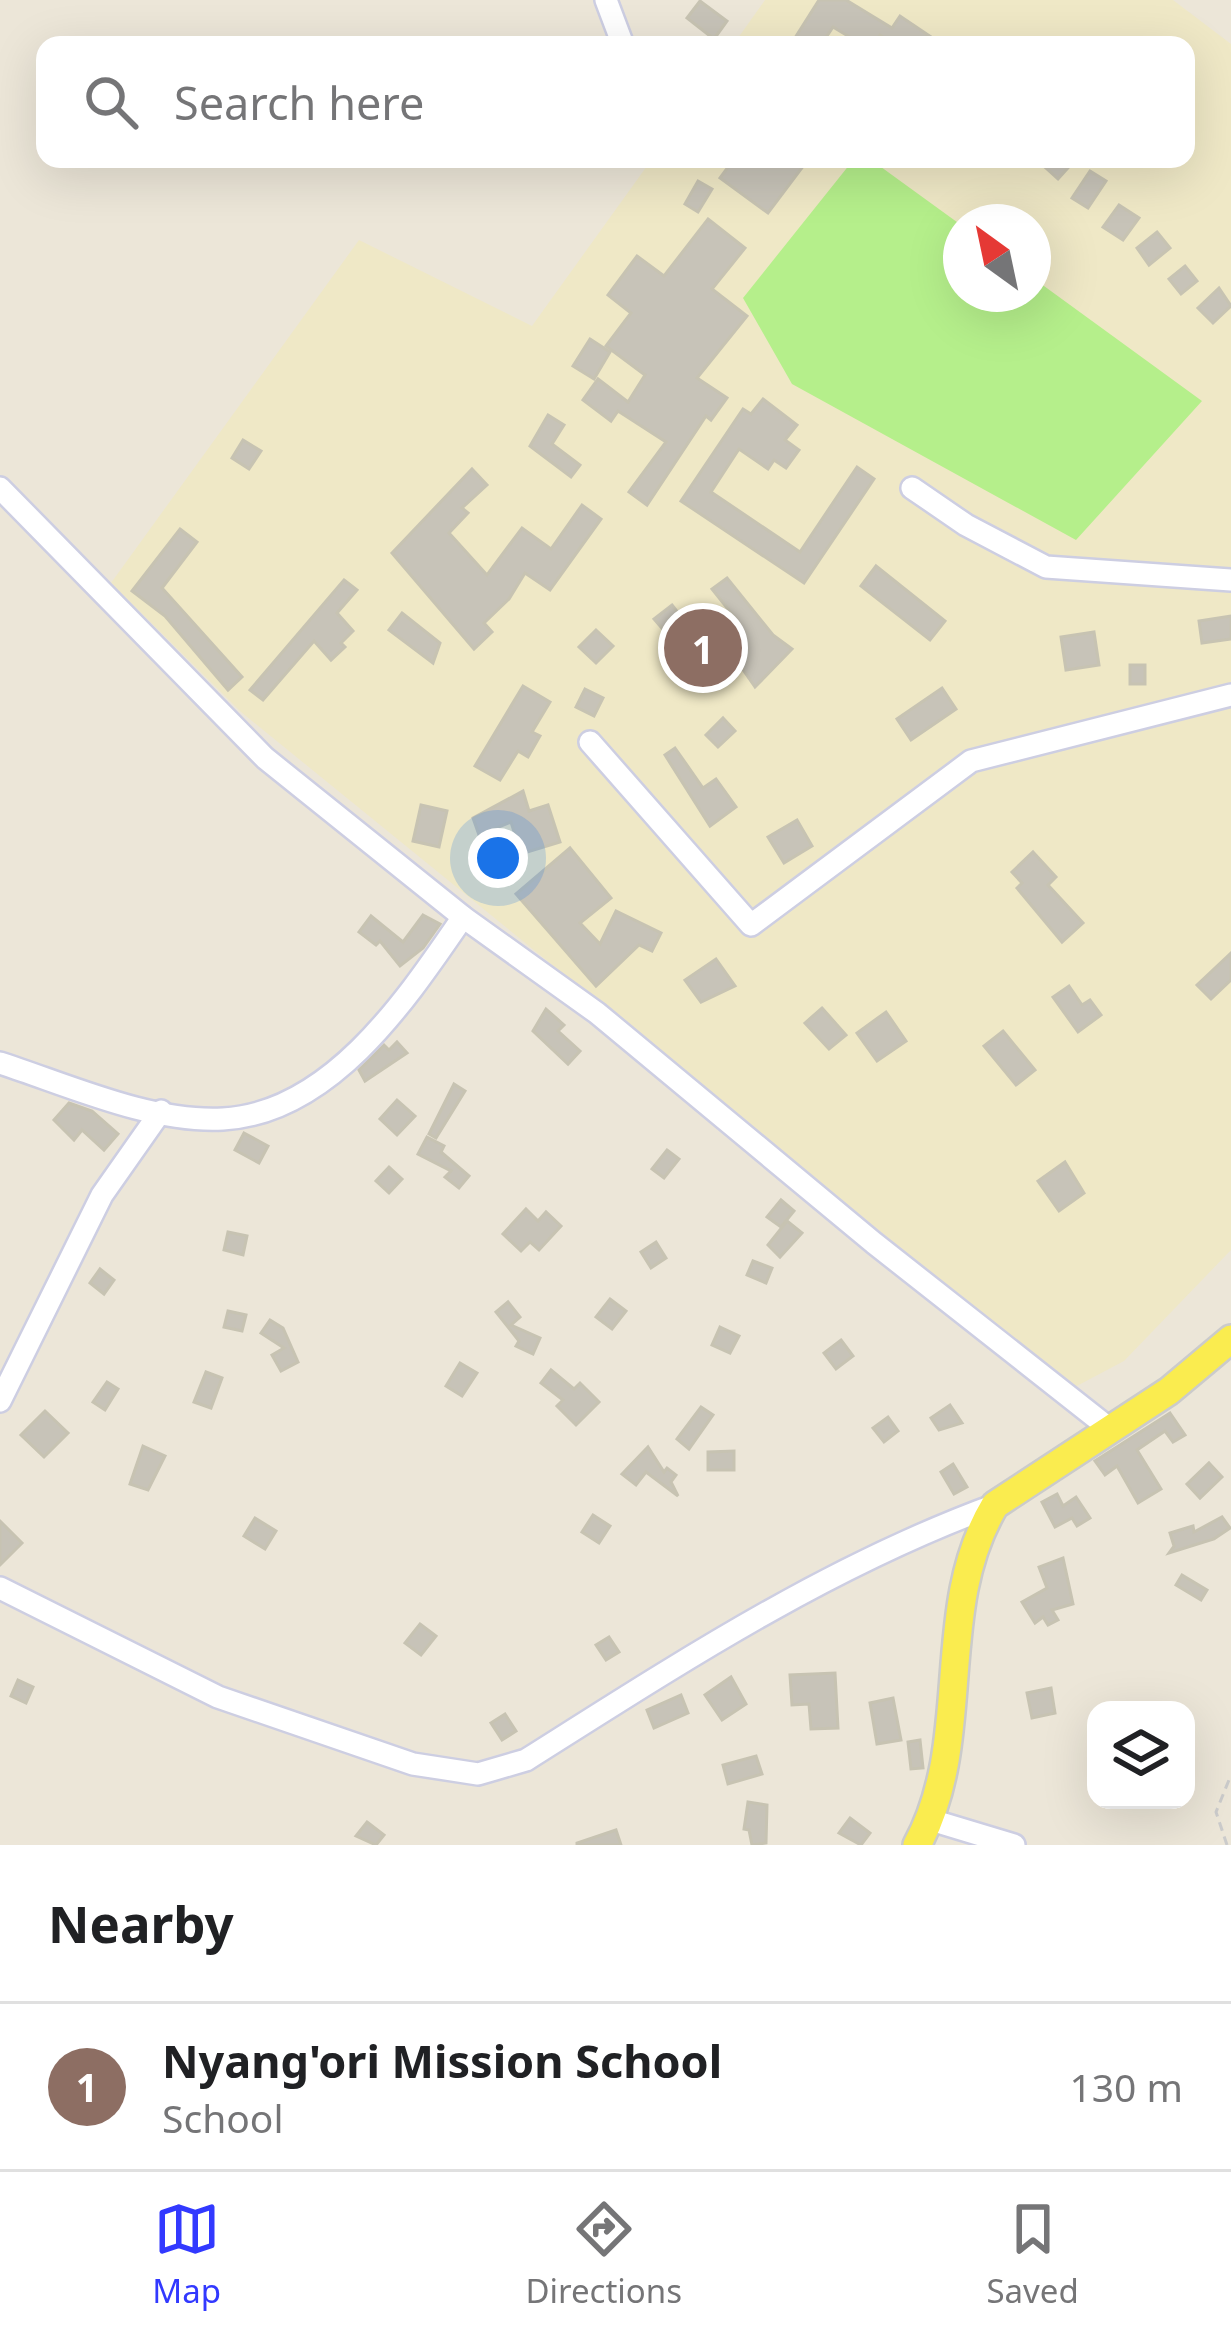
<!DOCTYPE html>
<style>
body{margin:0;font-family:"Noto Sans",sans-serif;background:#f2f2f2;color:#202124}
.controls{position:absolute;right:36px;bottom:36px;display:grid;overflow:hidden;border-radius:24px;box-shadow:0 12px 48px #0002}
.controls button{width:108px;height:108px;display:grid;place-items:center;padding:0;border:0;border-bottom:3px solid #e0e0e0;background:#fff;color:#202124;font:60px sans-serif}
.compass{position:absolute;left:943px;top:204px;width:108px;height:108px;border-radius:50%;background:#fff;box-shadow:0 12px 48px #0002;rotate:327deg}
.you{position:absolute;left:498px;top:858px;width:42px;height:42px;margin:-30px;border:9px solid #fff;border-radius:50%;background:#1a73e8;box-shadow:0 0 0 18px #1a73e833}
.badge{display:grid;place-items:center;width:78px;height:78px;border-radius:50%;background:#3239ff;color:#fff;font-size:39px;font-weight:700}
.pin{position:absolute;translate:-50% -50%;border:6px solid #fff;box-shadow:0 3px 12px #0006}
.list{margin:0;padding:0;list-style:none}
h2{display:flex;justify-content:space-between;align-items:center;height:156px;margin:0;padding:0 48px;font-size:51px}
h2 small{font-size:39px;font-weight:400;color:#757577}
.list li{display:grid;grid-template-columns:78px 1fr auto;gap:36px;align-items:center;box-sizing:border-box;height:168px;padding:0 48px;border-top:3px solid #e0e0e0}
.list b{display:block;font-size:45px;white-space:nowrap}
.list p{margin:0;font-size:39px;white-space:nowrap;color:#757577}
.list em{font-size:39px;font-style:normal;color:#757577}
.icon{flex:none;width:66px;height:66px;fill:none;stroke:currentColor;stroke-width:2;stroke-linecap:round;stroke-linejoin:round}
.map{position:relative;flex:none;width:1231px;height:1845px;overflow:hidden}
.search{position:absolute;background:#fff;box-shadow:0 12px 48px #0002;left:36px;right:36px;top:36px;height:132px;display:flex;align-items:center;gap:30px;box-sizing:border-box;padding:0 42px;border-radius:24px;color:#757577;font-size:45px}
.sheet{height:324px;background:#fff}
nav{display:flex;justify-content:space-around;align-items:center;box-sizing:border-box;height:168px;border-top:3px solid #e0e0e0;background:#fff;font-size:33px;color:#757577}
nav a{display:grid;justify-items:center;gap:6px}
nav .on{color:#3239ff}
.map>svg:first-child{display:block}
.education{fill:#efe8c6;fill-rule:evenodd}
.pitch{fill:#b5ef8b}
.building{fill:#c7c3b8;stroke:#c7c3b2;stroke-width:3}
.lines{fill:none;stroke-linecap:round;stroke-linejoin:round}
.minor-casing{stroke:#cdcee2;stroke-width:26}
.major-casing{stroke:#cbcbcb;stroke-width:32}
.path{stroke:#cbcbcb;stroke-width:3;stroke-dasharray:9 6;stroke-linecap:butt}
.minor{stroke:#fff;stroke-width:21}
.major{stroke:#faec4f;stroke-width:27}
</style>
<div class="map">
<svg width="1231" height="1845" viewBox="0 0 1231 1845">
<rect width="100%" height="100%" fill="#ece6d8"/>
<!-- education -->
<path class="education" d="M765,0H1173L1231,44V1250L1124,1361L1073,1388L241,712L111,583L359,240L532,326L652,159H1186V45H733ZM961,222H1033V294H961Z"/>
<!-- pitch -->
<polygon class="pitch" points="854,159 870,159 961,225 961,294 1033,294 1033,278 1202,401 1076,540 792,384 743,298"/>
<!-- building -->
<g class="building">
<polygon points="819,0 846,0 892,28 900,16 943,45 894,45 880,35 873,45 863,45 833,27 821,45 799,45 793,41"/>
<polygon points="700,1 727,21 714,39 687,18"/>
<polygon points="734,159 796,159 804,165 768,213 720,178"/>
<polygon points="1036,159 1076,159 1058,179"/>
<polygon points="1090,171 1106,181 1088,208 1072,198"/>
<polygon points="698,181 712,189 698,212 685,204"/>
<polygon points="1119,205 1139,218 1123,240 1103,227"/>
<polygon points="708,219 745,248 712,289 747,316 697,378 727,398 711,420 706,416 647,505 629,492 666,442 618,411 611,421 583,400 598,379 628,402 645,375 606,346 631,313 608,295 637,256 664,276"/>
<polygon points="1157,232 1170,248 1149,265 1137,248"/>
<polygon points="1185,266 1197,281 1181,294 1169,279"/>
<polygon points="1219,288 1231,306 1213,323 1198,308"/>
<polygon points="590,339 610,352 594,379 573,366"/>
<polygon points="763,399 797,425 785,440 799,450 786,468 774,460 768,469 739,449 711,492 800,552 857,467 874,479 804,583 681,501 743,409 751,414"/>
<polygon points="548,415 564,425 552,444 580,465 571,477 530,446"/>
<polygon points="243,440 261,451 249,469 232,458"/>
<polygon points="472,469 487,485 462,508 468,513 449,533 487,575 522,528 551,549 582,505 601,519 550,590 525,573 509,599 484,623 492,632 474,649 392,553"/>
<polygon points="180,529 197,542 162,588 242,677 228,690 165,616 132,591"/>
<polygon points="876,566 945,621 930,640 861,586"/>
<polygon points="727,578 773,635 792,649 755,687 730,651 714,664 704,653 740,624 712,589"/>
<polygon points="344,580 357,590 337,613 353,631 341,643 345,647 331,660 314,641 263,700 250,690"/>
<polygon points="672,605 683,619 666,633 654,619"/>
<polygon points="402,613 440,643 433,663 389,630"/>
<polygon points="1231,616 1231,639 1202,643 1199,621"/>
<polygon points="596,630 613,646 596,663 579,647"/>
<polygon points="1094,632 1099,665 1066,670 1061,637"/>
<rect x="1130" y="665" width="15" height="19"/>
<polygon points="523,686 550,702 532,732 540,736 528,757 518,751 500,780 475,766"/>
<polygon points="942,688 956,709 911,740 897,719"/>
<polygon points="585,689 603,698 594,716 576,707"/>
<polygon points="723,718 735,731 718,747 706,735"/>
<polygon points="675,748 703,788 716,779 736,807 710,826 665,755"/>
<polygon points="523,791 529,811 548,805 560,842 521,854 511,822 479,835 473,818"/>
<polygon points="421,805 447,811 439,847 413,841"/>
<polygon points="797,820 812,846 784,863 768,837"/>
<polygon points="570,848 611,898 580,923 600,944 616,911 661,933 652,951 639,945 596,986 516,894"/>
<polygon points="1033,852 1056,877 1048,885 1083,923 1062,942 1017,888 1022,883 1012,872"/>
<polygon points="423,915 440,924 423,948 400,966 380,941 376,945 359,932 371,916 403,942"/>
<polygon points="1231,953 1231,980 1211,999 1197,985"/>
<polygon points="716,959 735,986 701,1002 685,980"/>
<polygon points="1069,986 1082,1005 1090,1000 1101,1015 1078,1032 1053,997"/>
<polygon points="822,1008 846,1035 829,1049 805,1023"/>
<polygon points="546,1009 564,1025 558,1031 580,1051 568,1064 533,1031"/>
<polygon points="886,1012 906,1041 877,1061 857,1033"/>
<polygon points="1003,1031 1035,1070 1016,1085 984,1046"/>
<polygon points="397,1042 407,1053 365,1081 359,1070 384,1045 389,1050"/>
<polygon points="454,1084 465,1091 436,1138 429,1134"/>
<polygon points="397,1100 415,1116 397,1135 380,1119"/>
<polygon points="69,1103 92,1111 118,1134 104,1150 82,1130 74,1140 54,1120"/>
<polygon points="244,1133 268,1146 259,1163 235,1150"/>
<polygon points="427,1137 444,1146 441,1152 469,1176 459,1188 445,1177 451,1171 418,1154"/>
<polygon points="667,1150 679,1159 664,1178 652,1169"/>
<polygon points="1065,1162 1084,1193 1059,1211 1038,1181"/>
<polygon points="389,1167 402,1179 389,1193 376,1181"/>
<polygon points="781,1200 794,1211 781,1227 767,1217"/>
<polygon points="526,1209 538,1221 546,1212 561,1226 539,1250 530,1242 521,1251 503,1234"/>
<polygon points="787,1221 802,1233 780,1257 768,1245"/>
<polygon points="228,1232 247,1236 243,1255 224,1250"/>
<polygon points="656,1242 666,1258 651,1268 641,1252"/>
<polygon points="753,1261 772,1268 766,1283 747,1275"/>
<polygon points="100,1269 114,1280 104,1294 90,1283"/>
<polygon points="610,1299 626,1311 612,1329 596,1317"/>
<polygon points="508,1302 520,1317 511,1325 540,1338 533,1354 516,1346 519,1341 496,1312"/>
<polygon points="228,1311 246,1315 242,1331 224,1327"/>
<polygon points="270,1320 283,1328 298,1362 281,1371 272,1355 284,1348 261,1333"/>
<polygon points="720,1327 739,1336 730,1353 712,1345"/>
<polygon points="841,1340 853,1356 836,1369 824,1353"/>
<polygon points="460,1363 477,1373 462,1396 446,1386"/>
<polygon points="551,1370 574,1389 580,1383 599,1402 576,1425 557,1406 563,1400 541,1383"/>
<polygon points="206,1372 222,1378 211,1408 194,1402"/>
<polygon points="107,1382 118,1389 105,1410 93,1402"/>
<polygon points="950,1405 962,1423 939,1430 931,1418"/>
<polygon points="701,1407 713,1415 689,1449 677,1439"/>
<polygon points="45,1411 68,1433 44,1457 21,1435"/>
<polygon points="1170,1413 1185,1435 1173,1442 1165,1431 1137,1450 1161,1489 1138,1503 1117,1466 1105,1475 1095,1461"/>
<polygon points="888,1417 898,1431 884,1442 873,1428"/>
<polygon points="143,1446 165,1456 148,1490 130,1484"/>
<polygon points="648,1447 664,1472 667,1468 676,1475 671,1482 678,1496 646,1472 636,1485 622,1474"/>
<polygon points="734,1451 734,1470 708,1470 708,1452"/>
<polygon points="1209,1463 1222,1477 1200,1498 1187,1484"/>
<polygon points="953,1464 967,1487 954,1494 941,1472"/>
<polygon points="1057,1494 1063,1506 1076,1497 1090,1518 1077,1526 1072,1518 1055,1527 1042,1502"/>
<polygon points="593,1515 610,1526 599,1543 582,1532"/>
<polygon points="1222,1517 1230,1528 1214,1539 1169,1553 1174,1546 1170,1533 1193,1526 1194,1532"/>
<polygon points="255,1518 276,1531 265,1549 244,1536"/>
<polygon points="0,1521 22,1543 0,1565"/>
<polygon points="1063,1558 1073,1604 1052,1610 1058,1620 1048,1625 1043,1617 1035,1623 1022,1602 1047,1588 1039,1567"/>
<polygon points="1182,1575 1207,1590 1201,1600 1176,1585"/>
<polygon points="420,1624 436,1636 421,1655 405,1643"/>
<polygon points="609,1637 619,1652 606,1660 596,1645"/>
<polygon points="835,1673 838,1728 811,1729 809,1704 792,1705 790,1675"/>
<polygon points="731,1677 746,1704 722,1720 705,1695"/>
<polygon points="18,1680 33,1687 26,1703 11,1696"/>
<polygon points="1051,1688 1055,1713 1032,1718 1027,1693"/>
<polygon points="681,1695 688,1713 654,1728 647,1710"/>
<polygon points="893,1698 901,1740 877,1744 870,1703"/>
<polygon points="505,1714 516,1731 502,1740 491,1723"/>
<polygon points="920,1740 923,1768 911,1769 908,1742"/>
<polygon points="756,1756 762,1774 728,1784 723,1765"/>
<polygon points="748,1802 767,1805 766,1843 752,1845 749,1830 744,1829"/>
<polygon points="850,1818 870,1833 861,1845 839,1833"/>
<polygon points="367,1822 384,1835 376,1845 356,1836"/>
<polygon points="616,1830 621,1845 577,1845 577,1843"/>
</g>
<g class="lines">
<!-- minor casing -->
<g class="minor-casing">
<g id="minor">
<polyline points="606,0 623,45"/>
<polyline points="0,488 265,758 463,917 597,1013 874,1243 1110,1429"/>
<polyline points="912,488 966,525 1046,567 1231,580"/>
<polyline points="590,742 751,925 971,761 1231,695"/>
<path d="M0,1063C68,1085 151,1123 223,1119C332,1113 408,997 463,917"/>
<polyline points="0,1401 102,1195 161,1111"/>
<path d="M0,1588L218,1697L413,1764L478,1774L526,1760C678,1664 826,1567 995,1505"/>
<polyline points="931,1820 1014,1845"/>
</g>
</g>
<!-- major casing -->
<g class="major-casing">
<path id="major" d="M917,1845C975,1739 932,1609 995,1505L1169,1391L1231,1339"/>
</g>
<!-- path -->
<polyline class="path" points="1227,1845 1216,1812 1231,1775"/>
<!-- minor -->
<use href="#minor" class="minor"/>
<!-- major -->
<use href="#major" class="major"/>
</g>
</svg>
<div class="controls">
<button><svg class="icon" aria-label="layers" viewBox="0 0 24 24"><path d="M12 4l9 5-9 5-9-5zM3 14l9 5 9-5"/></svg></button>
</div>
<svg class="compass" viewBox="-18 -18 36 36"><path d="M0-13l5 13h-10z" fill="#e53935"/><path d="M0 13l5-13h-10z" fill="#757577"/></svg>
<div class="you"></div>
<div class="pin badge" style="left:703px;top:648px;background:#8d6e63">1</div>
<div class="search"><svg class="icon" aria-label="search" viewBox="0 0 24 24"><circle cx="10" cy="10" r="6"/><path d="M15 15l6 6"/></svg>Search here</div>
</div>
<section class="sheet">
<h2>Nearby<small></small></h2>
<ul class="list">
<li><span class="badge" style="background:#8d6e63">1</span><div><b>Nyang'ori Mission School</b><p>School</p></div><em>130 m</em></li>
</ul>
</section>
<nav>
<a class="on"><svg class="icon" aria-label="map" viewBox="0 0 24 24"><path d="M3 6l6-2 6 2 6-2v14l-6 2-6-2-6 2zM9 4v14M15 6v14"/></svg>Map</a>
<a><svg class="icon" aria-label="directions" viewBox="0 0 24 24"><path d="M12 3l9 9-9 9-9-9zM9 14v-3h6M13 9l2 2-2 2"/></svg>Directions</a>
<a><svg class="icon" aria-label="saved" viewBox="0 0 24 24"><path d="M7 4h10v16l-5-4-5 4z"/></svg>Saved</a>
</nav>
